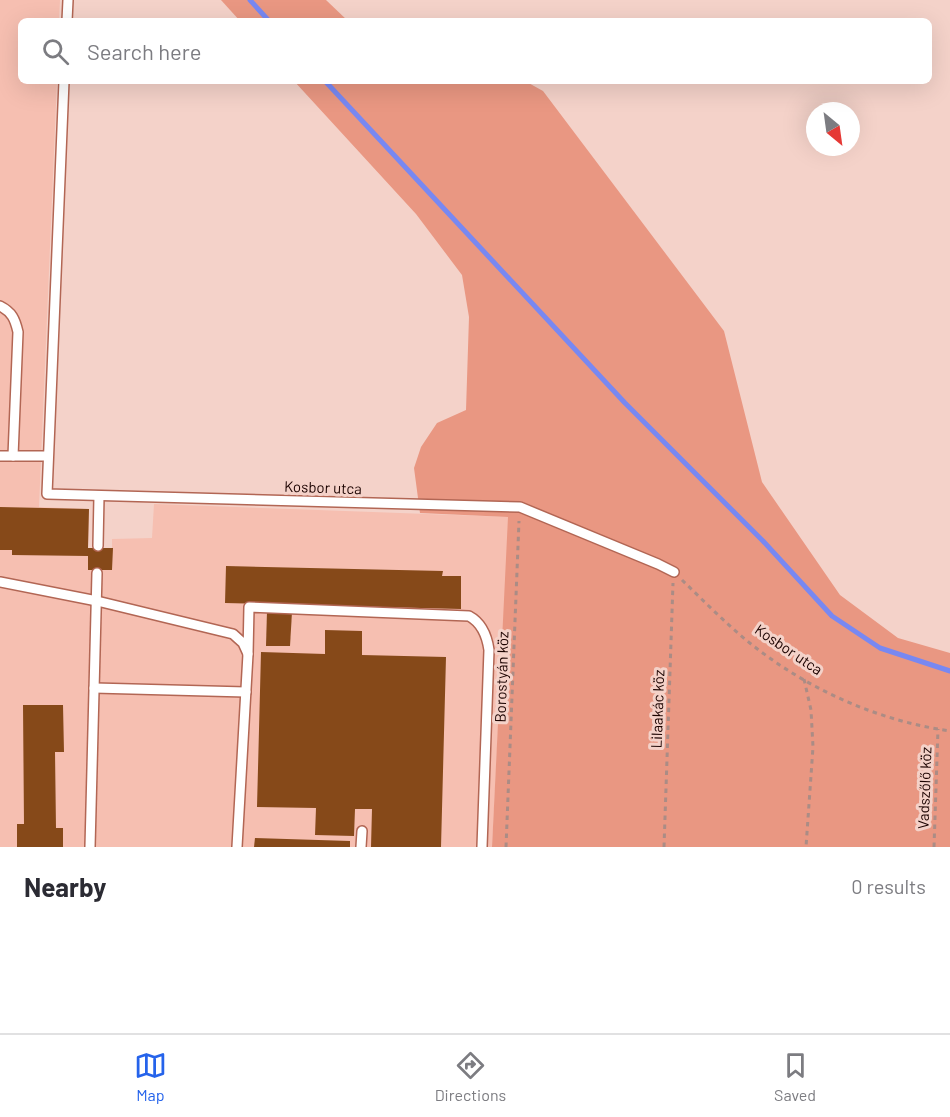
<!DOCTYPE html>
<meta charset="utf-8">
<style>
body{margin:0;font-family:Barlow,sans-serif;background:#f2f2f3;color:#2b2b33}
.compass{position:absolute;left:806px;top:102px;width:54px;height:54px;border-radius:50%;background:#fff;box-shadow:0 6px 24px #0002;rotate:151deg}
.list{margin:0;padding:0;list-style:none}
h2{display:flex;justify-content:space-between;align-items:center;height:78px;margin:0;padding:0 24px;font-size:26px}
h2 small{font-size:20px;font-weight:400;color:#7c7c81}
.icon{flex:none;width:33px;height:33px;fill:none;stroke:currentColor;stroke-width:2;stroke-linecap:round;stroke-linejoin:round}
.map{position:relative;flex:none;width:950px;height:847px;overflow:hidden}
.search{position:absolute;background:#fff;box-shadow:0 6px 24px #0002;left:18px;right:18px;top:18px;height:66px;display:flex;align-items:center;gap:15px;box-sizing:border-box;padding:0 21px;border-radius:9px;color:#7c7c81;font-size:22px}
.sheet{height:186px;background:#fff}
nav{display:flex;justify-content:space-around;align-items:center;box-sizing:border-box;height:84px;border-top:2px solid #e1e1e2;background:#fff;font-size:16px;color:#7c7c81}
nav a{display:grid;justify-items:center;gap:3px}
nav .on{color:#2563eb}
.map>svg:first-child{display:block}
.built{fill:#f6bfb1}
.green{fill:#e99782}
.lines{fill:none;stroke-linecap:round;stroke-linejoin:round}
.stream{stroke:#7888f2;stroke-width:5}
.building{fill:#864919}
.service-casing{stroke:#b26654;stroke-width:12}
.path{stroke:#ab8c85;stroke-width:3;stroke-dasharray:4.5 4.5;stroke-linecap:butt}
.service{stroke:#fff;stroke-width:9}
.labels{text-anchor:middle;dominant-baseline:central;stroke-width:6;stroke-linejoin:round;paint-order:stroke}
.street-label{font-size:15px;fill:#1c0300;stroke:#f4d2c9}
</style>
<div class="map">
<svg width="950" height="847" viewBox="0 0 950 847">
<rect width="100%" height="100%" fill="#f4d2c9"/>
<!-- built -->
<polygon class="built" points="0,0 60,0 59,21 21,21 21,81 57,81 39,507 89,509 88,548 112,548 112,539 152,538 154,504 509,517 492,847 0,847"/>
<!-- green -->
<g class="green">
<polygon points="221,0 326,0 348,21 240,21"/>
<polygon points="294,81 525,81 543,91 724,331 762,482 840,595 898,638 950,653 950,847 492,847 508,517 420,513 414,468 421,447 437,423 466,410 469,317 462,275 416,214"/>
</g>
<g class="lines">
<!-- stream -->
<g class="stream">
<polyline points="250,0 269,21"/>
<polyline points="325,81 625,403 763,541 832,616 880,648 950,671"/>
</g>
</g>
<!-- building -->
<g class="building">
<polygon points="0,507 89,509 88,548 113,548 112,570 88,570 88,556 12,555 12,550 0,550"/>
<polygon points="226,566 443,571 442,576 461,576 461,609 225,603"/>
<polygon points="267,611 292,612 290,646 266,646"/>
<polygon points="325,630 362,631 362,655 446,657 441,847 371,847 372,809 355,809 354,836 315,835 316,808 257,807 261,652 325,654"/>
<polygon points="23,705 63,705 64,752 55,752 56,828 63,828 63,847 17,847 17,824 24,824"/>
<polygon points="255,838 350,841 350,847 254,847"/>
</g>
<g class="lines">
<!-- service casing -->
<g class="service-casing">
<g id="service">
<polyline points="67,21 68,0"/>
<polyline points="64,81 47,494 520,507 658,564 674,572"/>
<path d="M0,306C12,312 15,319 18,332L13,456"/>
<polyline points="0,456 48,456"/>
<polyline points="98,546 99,496"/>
<polyline points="0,582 97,601 233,634 243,643 248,654 237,847"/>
<path d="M248,654L249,607L469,616C482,623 487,636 489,650L482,847"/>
<polyline points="94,688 246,692"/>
<polyline points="90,847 97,573"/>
<polyline points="361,847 362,831"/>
</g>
</g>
<!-- path -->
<g class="path">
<path d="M682,580C707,604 732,630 760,651C816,693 881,721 950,731"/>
<polyline points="804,679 811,710 813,747 806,847"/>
<polyline points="506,847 519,521"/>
<polyline points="664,847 673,583"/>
<polyline points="934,847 938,729"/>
</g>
<!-- service -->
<use href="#service" class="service"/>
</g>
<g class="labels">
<!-- street labels -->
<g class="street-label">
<text transform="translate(323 487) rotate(2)">Kosbor utca</text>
<text transform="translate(789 649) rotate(34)">Kosbor utca</text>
<text transform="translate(501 677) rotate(-88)">Borostyán köz</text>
<text transform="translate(657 709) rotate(-88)">Lilaakác köz</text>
<text transform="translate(924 788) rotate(-88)">Vadszőlő köz</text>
</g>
</g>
</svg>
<svg class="compass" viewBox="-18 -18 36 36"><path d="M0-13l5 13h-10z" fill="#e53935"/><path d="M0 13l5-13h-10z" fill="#7c7c81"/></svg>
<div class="search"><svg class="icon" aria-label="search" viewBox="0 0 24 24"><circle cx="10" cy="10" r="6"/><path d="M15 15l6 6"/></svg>Search here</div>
</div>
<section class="sheet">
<h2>Nearby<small>0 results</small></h2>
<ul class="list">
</ul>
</section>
<nav>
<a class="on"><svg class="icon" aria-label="map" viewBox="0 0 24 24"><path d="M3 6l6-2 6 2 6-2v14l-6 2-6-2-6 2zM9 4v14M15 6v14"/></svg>Map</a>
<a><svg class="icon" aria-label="directions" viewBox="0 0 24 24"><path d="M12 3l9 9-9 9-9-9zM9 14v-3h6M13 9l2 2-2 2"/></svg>Directions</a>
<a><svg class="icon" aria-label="saved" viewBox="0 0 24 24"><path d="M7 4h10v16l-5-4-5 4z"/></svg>Saved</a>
</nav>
